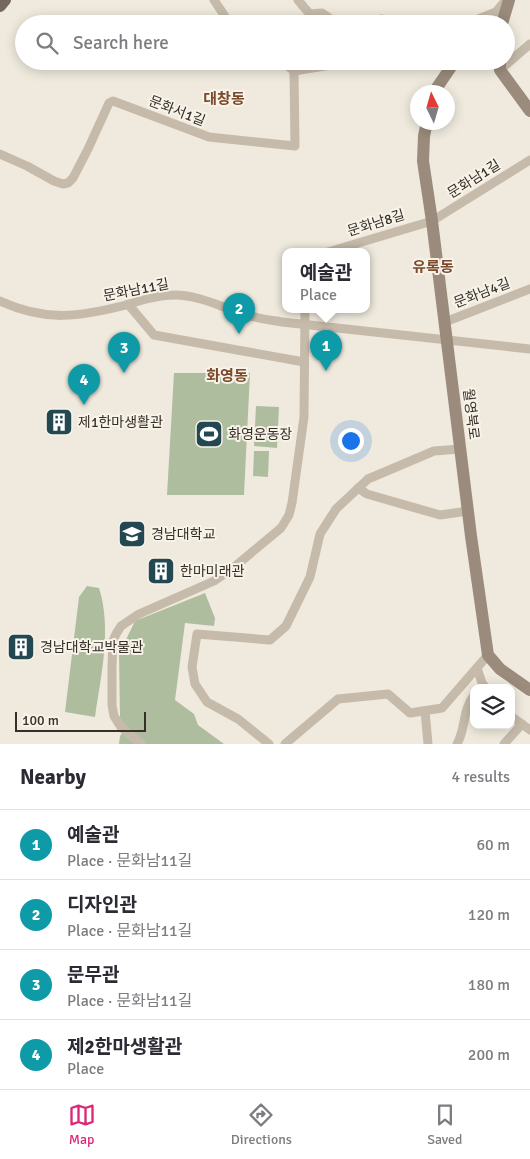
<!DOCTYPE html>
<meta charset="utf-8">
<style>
body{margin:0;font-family:Signika,"Noto Sans KR",sans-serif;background:#f2f2f3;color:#2b2b33}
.controls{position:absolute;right:15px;bottom:15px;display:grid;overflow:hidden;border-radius:10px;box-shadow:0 2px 12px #0003}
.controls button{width:45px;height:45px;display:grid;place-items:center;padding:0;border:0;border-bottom:1px solid #e1e1e2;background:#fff;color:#2b2b33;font:25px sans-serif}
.compass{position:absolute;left:410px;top:85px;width:45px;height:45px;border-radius:50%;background:#fff;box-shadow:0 2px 12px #0003;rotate:355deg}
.scale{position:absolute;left:15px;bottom:12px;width:131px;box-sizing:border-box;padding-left:5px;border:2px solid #352e29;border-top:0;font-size:14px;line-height:18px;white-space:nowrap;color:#352e29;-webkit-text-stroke:4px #f8f3e9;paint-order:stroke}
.you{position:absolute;left:350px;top:440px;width:18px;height:18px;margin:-12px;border:4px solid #fff;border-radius:50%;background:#1a73e8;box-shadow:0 0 0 8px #1a73e833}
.badge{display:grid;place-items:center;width:32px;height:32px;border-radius:50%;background:#db2777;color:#fff;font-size:16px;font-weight:700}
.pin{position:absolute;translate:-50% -41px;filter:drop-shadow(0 1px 2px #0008)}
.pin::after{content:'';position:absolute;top:26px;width:18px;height:15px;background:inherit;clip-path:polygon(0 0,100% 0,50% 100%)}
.popup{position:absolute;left:282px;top:248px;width:88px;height:65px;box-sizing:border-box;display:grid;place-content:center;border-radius:10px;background:#fff;filter:drop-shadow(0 1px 4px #0005);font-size:16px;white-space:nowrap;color:#7c7c81}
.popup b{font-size:19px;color:#2b2b33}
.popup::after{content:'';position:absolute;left:50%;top:100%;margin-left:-10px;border:10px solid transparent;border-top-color:#fff}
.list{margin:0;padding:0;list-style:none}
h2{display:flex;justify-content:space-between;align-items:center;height:65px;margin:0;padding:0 20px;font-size:21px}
h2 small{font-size:16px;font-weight:400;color:#7c7c81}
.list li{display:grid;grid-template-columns:32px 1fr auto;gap:15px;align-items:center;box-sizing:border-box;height:70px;padding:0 20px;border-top:1px solid #e1e1e2}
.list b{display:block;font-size:19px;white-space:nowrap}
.list p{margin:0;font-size:16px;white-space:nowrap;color:#7c7c81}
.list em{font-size:16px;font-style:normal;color:#7c7c81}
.icon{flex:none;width:28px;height:28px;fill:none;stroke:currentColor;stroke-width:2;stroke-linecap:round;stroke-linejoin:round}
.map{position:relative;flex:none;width:530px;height:744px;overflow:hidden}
.search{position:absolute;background:#fff;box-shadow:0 2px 12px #0003;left:15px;right:15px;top:15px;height:55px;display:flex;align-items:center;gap:12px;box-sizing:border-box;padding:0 18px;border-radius:28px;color:#7c7c81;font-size:19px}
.sheet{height:345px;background:#fff}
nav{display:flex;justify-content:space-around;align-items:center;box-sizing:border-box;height:70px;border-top:1px solid #e1e1e2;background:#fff;font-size:14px;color:#7c7c81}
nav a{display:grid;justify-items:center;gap:2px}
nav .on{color:#db2777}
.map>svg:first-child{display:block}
.green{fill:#afbd9f}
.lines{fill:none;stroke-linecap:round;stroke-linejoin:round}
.minor{stroke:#c6bbab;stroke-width:9}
.secondary{stroke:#9a8b7c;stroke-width:12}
.primary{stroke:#75685c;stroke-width:12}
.labels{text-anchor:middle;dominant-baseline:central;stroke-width:4;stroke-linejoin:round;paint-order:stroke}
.street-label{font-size:14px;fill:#352e29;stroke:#f8f3e9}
.poi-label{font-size:14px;fill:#352e29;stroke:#f8f3e9;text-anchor:start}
.neighbourhood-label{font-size:15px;font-weight:bold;fill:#7b492b;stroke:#f8f3e9}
</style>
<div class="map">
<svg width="530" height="744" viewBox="0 0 530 744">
<rect width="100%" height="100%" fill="#efeadd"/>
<!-- green -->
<g class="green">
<polygon points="174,373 250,373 244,495 167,495"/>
<polygon points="256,406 279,407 277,448 254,446"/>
<polygon points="254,451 269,451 268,477 253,476"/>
<path d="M87,586L99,588C112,628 101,676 95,717L65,712L79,597Z"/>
<polygon points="205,593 215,618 214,626 185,623 175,700 194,714 198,725 224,744 119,744 120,736 127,728 120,718 119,654 135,621"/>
</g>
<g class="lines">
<!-- minor -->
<g class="minor">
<polyline points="214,0 226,18 238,24"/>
<polyline points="298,0 318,24"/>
<polyline points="310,14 322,13 338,24"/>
<polyline points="367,24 381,19 408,24"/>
<polyline points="465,24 496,12 506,0"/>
<polyline points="281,61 294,71"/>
<polyline points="500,70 530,44"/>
<polyline points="294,71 356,61"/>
<polyline points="0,154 27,166 54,181 63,184 68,183 73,178 88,149 109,103 113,101 209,137 295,146 294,71"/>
<polyline points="328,252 432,221 530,160"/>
<path d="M0,301C46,322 79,317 126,305C142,300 158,295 175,295C200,295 225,309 248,315C259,319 271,320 282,322L530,349"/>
<polyline points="128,304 154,335 304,362"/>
<polyline points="445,322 530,289"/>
<polyline points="358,488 367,494 440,515 468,511"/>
<polyline points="477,668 482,683 486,688"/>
<polyline points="425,711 428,744"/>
<polyline points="511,716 530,730"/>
<polyline points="141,744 121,727 114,716 112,705 112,667 113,641 116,634 121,626 139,614 214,581 233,568 281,528 289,515 292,503 304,417 305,310"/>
<polyline points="269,744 238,719 207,702 195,684 192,667 197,634 270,640 286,626 310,577 320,534 336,509 368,479 434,451 460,449"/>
<polyline points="285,744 338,699 388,694 410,713 442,708 488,655"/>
<path d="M457,744C466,728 462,711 474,695"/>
<polyline points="504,744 522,724"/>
</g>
<!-- secondary -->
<g class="secondary">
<polyline points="502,24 509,0"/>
<polyline points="500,61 500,70 530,111"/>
<polyline points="434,92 455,61"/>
<polyline points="427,122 424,136 423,161 432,221 471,536 488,655 500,669 530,690"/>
</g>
<!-- primary -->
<polyline class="primary" points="0,6 5,0"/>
</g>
<!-- icons -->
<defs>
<g id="building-square" transform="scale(1.4375)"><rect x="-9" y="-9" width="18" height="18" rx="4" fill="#234852" stroke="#f8f3e9"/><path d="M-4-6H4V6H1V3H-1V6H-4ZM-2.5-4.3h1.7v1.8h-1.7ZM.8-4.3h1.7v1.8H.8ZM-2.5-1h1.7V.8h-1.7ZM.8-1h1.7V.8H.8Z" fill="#fff"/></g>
<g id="stadium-square" transform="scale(1.4375)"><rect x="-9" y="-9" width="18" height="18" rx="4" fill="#234852" stroke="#f8f3e9"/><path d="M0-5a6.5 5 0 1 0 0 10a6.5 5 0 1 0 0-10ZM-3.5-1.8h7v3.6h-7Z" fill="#fff"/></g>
<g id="university-square" transform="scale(1.4375)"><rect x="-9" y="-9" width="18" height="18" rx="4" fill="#234852" stroke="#f8f3e9"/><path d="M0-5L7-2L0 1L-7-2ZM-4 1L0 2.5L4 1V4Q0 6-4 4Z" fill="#fff"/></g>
</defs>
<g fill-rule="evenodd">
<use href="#building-square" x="59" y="422"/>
<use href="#stadium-square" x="209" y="434"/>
<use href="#university-square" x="132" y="534"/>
<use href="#building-square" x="161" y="571"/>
<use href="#building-square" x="21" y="647"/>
</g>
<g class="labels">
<!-- street labels -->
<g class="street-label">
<text transform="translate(177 111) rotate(21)">문화서1길</text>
<text transform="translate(474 179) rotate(-32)">문화남1길</text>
<text transform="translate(376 223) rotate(-17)">문화남8길</text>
<text transform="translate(136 290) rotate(-11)">문화남11길</text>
<text transform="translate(482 293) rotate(-21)">문화남4길</text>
<text transform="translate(471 414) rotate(83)">월영북로</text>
</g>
<!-- poi labels -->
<g class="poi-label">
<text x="78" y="422">제1한마생활관</text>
<text x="228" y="434">화영운동장</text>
<text x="151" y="534">경남대학교</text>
<text x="180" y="571">한마미래관</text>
<text x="40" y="647">경남대학교박물관</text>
</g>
<!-- neighbourhood labels -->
<g class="neighbourhood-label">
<text x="224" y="99">대창동</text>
<text x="433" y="267">유록동</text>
<text x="227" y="376">화영동</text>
</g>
</g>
</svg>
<div class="controls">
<button><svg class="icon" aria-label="layers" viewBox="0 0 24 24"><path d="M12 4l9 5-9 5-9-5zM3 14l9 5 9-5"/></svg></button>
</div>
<svg class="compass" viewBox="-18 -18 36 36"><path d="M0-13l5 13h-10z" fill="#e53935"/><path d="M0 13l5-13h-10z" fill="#7c7c81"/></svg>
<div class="scale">100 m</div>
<div class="you"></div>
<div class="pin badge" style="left:326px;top:371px;background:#0f9aa8">1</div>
<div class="popup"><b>예술관</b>Place</div>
<div class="pin badge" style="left:239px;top:334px;background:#0f9aa8">2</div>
<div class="pin badge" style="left:124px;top:373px;background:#0f9aa8">3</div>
<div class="pin badge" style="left:84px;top:405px;background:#0f9aa8">4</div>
<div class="search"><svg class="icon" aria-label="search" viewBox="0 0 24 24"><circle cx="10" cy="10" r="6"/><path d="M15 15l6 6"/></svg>Search here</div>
</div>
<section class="sheet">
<h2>Nearby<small>4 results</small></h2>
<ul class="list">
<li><span class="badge" style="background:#0f9aa8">1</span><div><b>예술관</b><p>Place · 문화남11길</p></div><em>60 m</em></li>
<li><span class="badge" style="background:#0f9aa8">2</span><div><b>디자인관</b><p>Place · 문화남11길</p></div><em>120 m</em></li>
<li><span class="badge" style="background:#0f9aa8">3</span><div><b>문무관</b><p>Place · 문화남11길</p></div><em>180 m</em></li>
<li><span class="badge" style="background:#0f9aa8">4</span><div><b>제2한마생활관</b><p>Place</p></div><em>200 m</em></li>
</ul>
</section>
<nav>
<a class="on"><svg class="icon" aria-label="map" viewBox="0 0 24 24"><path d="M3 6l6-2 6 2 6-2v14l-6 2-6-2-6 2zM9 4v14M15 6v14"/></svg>Map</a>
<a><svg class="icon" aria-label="directions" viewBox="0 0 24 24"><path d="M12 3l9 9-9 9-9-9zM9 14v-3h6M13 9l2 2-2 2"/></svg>Directions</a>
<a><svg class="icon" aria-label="saved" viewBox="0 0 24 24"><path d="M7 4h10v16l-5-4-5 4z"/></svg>Saved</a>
</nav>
